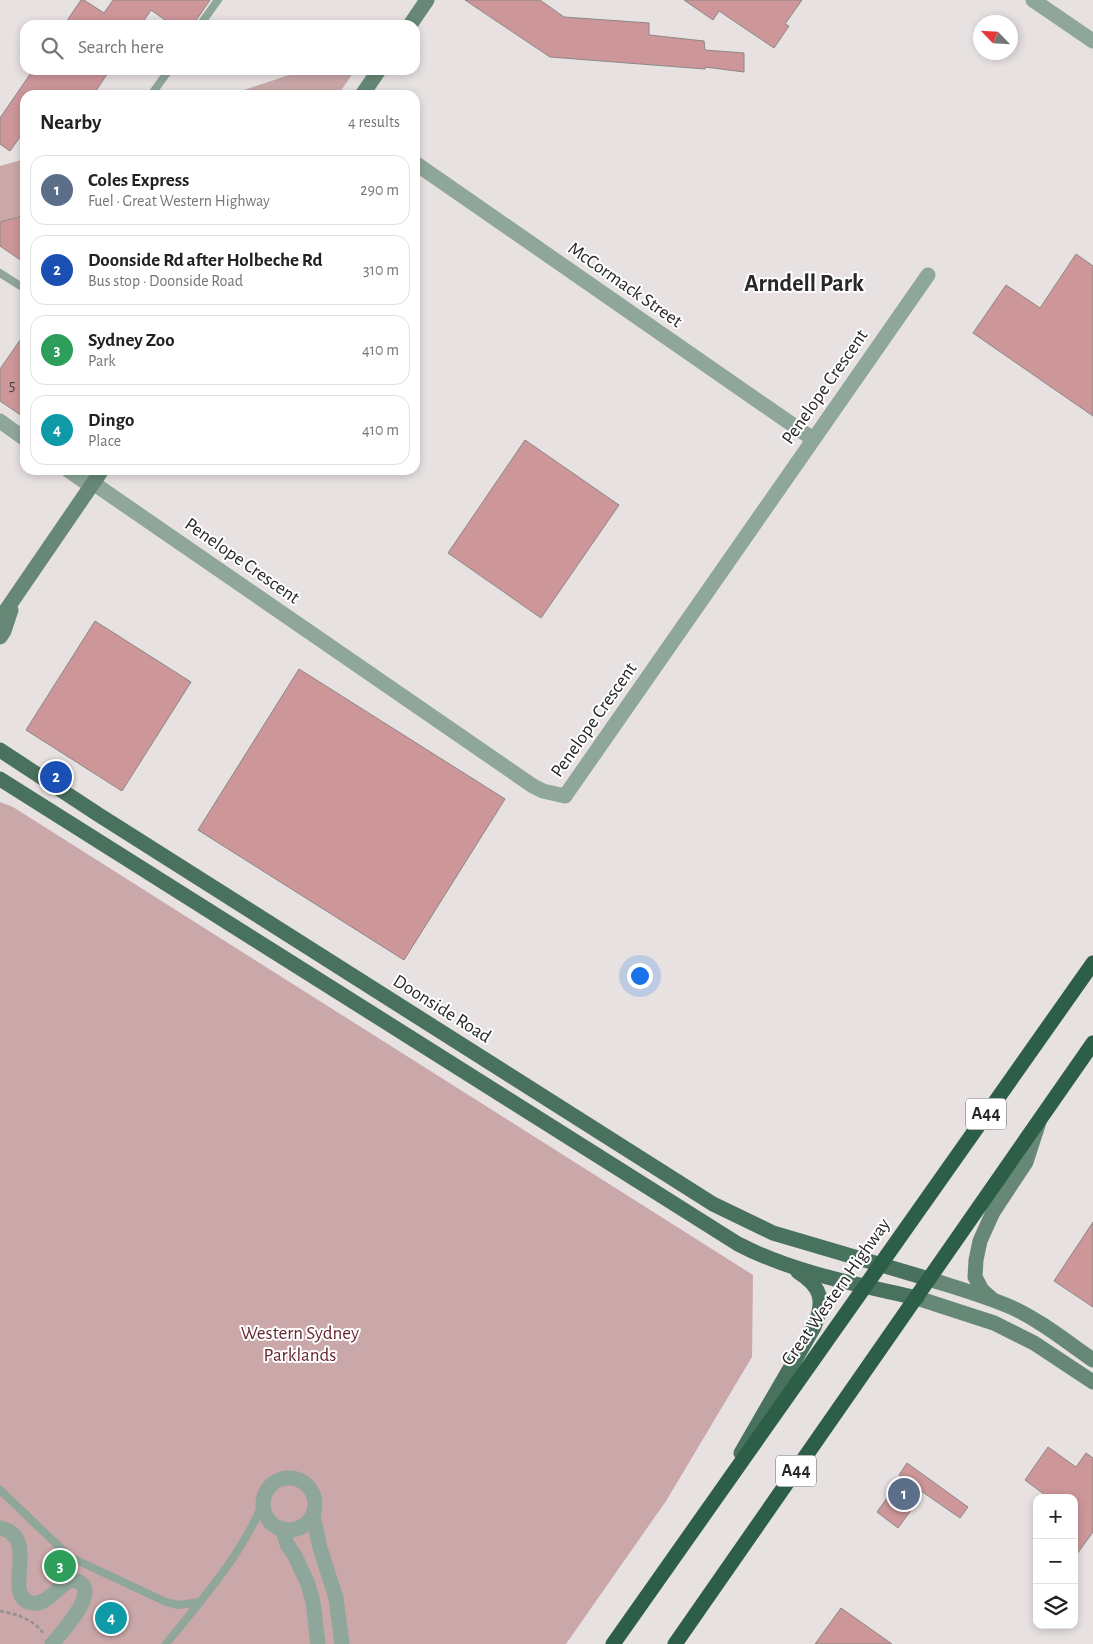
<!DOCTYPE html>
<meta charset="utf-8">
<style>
body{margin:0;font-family:"Alegreya Sans",sans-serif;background:#f6f6f6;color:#222}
.controls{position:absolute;right:15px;bottom:15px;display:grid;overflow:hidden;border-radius:10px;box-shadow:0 2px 8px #0003}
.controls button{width:45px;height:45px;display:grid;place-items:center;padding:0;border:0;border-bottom:1px solid #e0e0e0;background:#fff;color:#222;font:25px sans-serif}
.compass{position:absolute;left:973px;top:15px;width:45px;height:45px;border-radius:50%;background:#fff;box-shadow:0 2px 8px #0003;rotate:295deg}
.you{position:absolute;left:639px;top:975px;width:18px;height:18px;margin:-12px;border:4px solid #fff;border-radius:50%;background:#1a73e8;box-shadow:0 0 0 8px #1a73e833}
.badge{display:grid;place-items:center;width:32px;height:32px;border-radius:50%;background:#111827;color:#fff;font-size:16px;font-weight:700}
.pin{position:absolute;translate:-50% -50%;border:2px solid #fff;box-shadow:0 1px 5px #0006}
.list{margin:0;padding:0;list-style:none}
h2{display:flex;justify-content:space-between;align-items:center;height:65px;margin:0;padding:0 20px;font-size:21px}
h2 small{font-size:16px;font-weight:400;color:#767676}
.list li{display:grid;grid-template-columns:32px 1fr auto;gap:15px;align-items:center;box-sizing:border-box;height:70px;margin:0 10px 10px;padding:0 10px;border:1px solid #e0e0e0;border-radius:15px}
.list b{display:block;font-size:19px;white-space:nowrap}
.list p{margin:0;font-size:16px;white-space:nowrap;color:#767676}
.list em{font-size:16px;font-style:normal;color:#767676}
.icon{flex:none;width:28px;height:28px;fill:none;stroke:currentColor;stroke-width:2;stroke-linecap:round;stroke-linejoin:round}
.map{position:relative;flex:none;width:1093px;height:1644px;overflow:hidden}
.search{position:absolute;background:#fff;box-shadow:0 2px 8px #0003;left:20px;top:20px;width:400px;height:55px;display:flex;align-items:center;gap:12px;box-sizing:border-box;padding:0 18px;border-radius:15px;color:#767676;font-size:19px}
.panel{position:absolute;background:#fff;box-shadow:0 2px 8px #0003;left:20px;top:90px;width:400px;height:385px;border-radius:15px}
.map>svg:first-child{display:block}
.green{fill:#caa7a9}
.building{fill:#cd9699;stroke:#8c8787}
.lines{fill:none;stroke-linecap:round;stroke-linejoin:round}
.path{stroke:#949090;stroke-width:2.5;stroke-dasharray:4 2.5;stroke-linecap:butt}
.lane{stroke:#8fa69a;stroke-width:8}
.street{stroke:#8fa69a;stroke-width:15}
.secondary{stroke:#678877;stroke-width:15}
.primary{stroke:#49725e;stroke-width:15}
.highway{stroke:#2d5f48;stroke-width:15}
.labels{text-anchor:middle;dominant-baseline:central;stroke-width:4;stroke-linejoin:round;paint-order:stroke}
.number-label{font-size:16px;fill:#524344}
.shield{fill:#fff;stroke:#696868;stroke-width:1}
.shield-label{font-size:18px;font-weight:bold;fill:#292727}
.street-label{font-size:19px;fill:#292727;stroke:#fff}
.park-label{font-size:19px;fill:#68252e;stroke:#fff}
.district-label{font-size:24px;font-weight:bold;fill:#292727;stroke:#fff}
</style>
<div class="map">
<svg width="1093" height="1644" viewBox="0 0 1093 1644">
<rect width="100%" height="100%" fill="#e7e1e1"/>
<!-- green -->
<g class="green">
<polygon points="304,70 355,70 338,95 229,95"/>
<polygon points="25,159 25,214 0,222 0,166"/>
<polygon points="0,802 13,807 753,1275 752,1357 666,1501 566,1644 0,1644"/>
</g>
<!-- building -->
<g class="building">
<polygon points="81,0 84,0 104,13 113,0 210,0 193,25 172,25 151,10 141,25 64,25"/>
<polygon points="465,0 540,0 564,17 649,23 649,35 704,41 705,50 744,53 744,72 705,67 705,69 550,57"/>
<polygon points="684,0 802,0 785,24 789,26 774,48 719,11 713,20"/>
<polygon points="33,70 110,70 93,95 25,95 25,140 20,137 10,151 0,144 0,118"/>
<polygon points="25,215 25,263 0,246 0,222"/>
<polygon points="1076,254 1093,266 1093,416 973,333 1006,285 1040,308"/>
<polygon points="25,333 25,418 0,401 0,369"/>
<polygon points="525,440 619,505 541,618 448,553"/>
<polygon points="95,621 191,682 122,791 26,730"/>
<polygon points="299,669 505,799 404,960 198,830"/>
<polygon points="1093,1222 1093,1307 1054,1281"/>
<polygon points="1048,1447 1076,1467 1086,1453 1093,1458 1093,1532 1074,1558 1074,1498 1049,1498 1025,1480"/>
<polygon points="907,1463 968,1507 960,1518 914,1486 902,1502 912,1509 898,1528 877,1512 902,1477 899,1475"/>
<polygon points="841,1608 892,1644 815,1644"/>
</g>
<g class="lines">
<!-- path -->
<path class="path" d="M0,1611C17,1614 33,1619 44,1634"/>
<!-- lane -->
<g class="lane">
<polyline points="200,25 218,0"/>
<polyline points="151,95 169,70"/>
<polyline points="0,273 25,289"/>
<polyline points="0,1490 70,1557 166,1602 178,1605 200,1602"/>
<path d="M166,1644C200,1602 246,1550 264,1499"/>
</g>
<!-- street -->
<g class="street">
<polyline points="1033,0 1093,41"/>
<polyline points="415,163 813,439"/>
<polyline points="0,421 25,439"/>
<polyline points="68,470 91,486"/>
<polyline points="93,483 533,786 543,791 565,796 928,275"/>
<circle cx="289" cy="1504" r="26"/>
<polyline points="313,1515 320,1548 336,1598 342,1644"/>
<path d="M0,1528C42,1536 0,1597 32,1603C47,1606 58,1585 72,1580C107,1585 61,1633 52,1644"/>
<polyline points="283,1530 287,1544 295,1556 308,1584 313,1602 318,1644"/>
</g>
<!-- secondary -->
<g class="secondary">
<polyline points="410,25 427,0"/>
<polyline points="362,95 379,70"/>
<polyline points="0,619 102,470"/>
<polyline points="0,637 4,631 11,610"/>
<path d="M929,1279C957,1288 986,1296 1013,1308C1041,1321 1067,1342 1093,1360"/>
<polyline points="917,1298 994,1323 1034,1343 1093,1382"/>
<polyline points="992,1299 982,1290 975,1277 976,1260 980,1241 993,1212 1026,1162 1039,1122"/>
</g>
<!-- primary -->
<g class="primary">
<polyline points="0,750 99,815 713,1204 773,1233 929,1279"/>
<path d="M0,779L738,1244C794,1273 856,1284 917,1298"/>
<path d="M741,1453L814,1327C825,1301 822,1287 798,1272"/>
</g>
<!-- highway -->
<g class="highway">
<polyline points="613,1644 1093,963"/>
<polyline points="675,1644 1093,1043"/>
</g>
</g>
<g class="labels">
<!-- number labels -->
<g class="number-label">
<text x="12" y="385">5</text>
</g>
<!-- shield labels -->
<g class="shield">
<rect x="966" y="1098.5" width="40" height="31" rx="4"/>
<rect x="776" y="1455.5" width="40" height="31" rx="4"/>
</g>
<g class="shield-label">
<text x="986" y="1114">A44</text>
<text x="796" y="1471">A44</text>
</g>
<!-- street labels -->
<g class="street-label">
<text transform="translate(625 285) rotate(35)">McCormack Street</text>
<text transform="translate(825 387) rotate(-55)">Penelope Crescent</text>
<text transform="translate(242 561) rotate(35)">Penelope Crescent</text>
<text transform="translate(594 720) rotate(-55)">Penelope Crescent</text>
<text transform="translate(442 1009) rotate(32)">Doonside Road</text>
<text transform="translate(836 1292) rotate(-55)">Great Western Highway</text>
</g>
<!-- park labels -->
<g class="park-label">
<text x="300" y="1333">Western Sydney<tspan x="300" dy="22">Parklands</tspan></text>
</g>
<!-- district labels -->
<g class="district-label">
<text x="804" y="284">Arndell Park</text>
</g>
</g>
</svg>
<div class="controls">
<button>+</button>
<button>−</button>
<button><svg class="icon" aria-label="layers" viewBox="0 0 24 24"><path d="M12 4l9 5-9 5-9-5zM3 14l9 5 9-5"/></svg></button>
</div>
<svg class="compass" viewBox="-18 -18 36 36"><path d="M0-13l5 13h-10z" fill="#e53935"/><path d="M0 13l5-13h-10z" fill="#767676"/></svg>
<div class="you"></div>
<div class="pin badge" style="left:904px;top:1494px;background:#5c6f8a">1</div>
<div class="pin badge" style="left:56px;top:777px;background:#1a4fb4">2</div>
<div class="pin badge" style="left:60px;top:1566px;background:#2e9e5b">3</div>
<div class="pin badge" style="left:111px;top:1618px;background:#0f9aa8">4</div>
<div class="search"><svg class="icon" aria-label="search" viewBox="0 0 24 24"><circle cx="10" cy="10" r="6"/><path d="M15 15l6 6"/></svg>Search here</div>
<section class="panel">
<h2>Nearby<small>4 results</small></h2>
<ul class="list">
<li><span class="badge" style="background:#5c6f8a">1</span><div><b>Coles Express</b><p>Fuel · Great Western Highway</p></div><em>290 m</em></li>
<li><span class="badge" style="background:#1a4fb4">2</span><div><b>Doonside Rd after Holbeche Rd</b><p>Bus stop · Doonside Road</p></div><em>310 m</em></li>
<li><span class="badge" style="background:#2e9e5b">3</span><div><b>Sydney Zoo</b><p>Park</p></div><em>410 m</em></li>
<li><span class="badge" style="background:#0f9aa8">4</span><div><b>Dingo</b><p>Place</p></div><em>410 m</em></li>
</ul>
</section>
</div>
